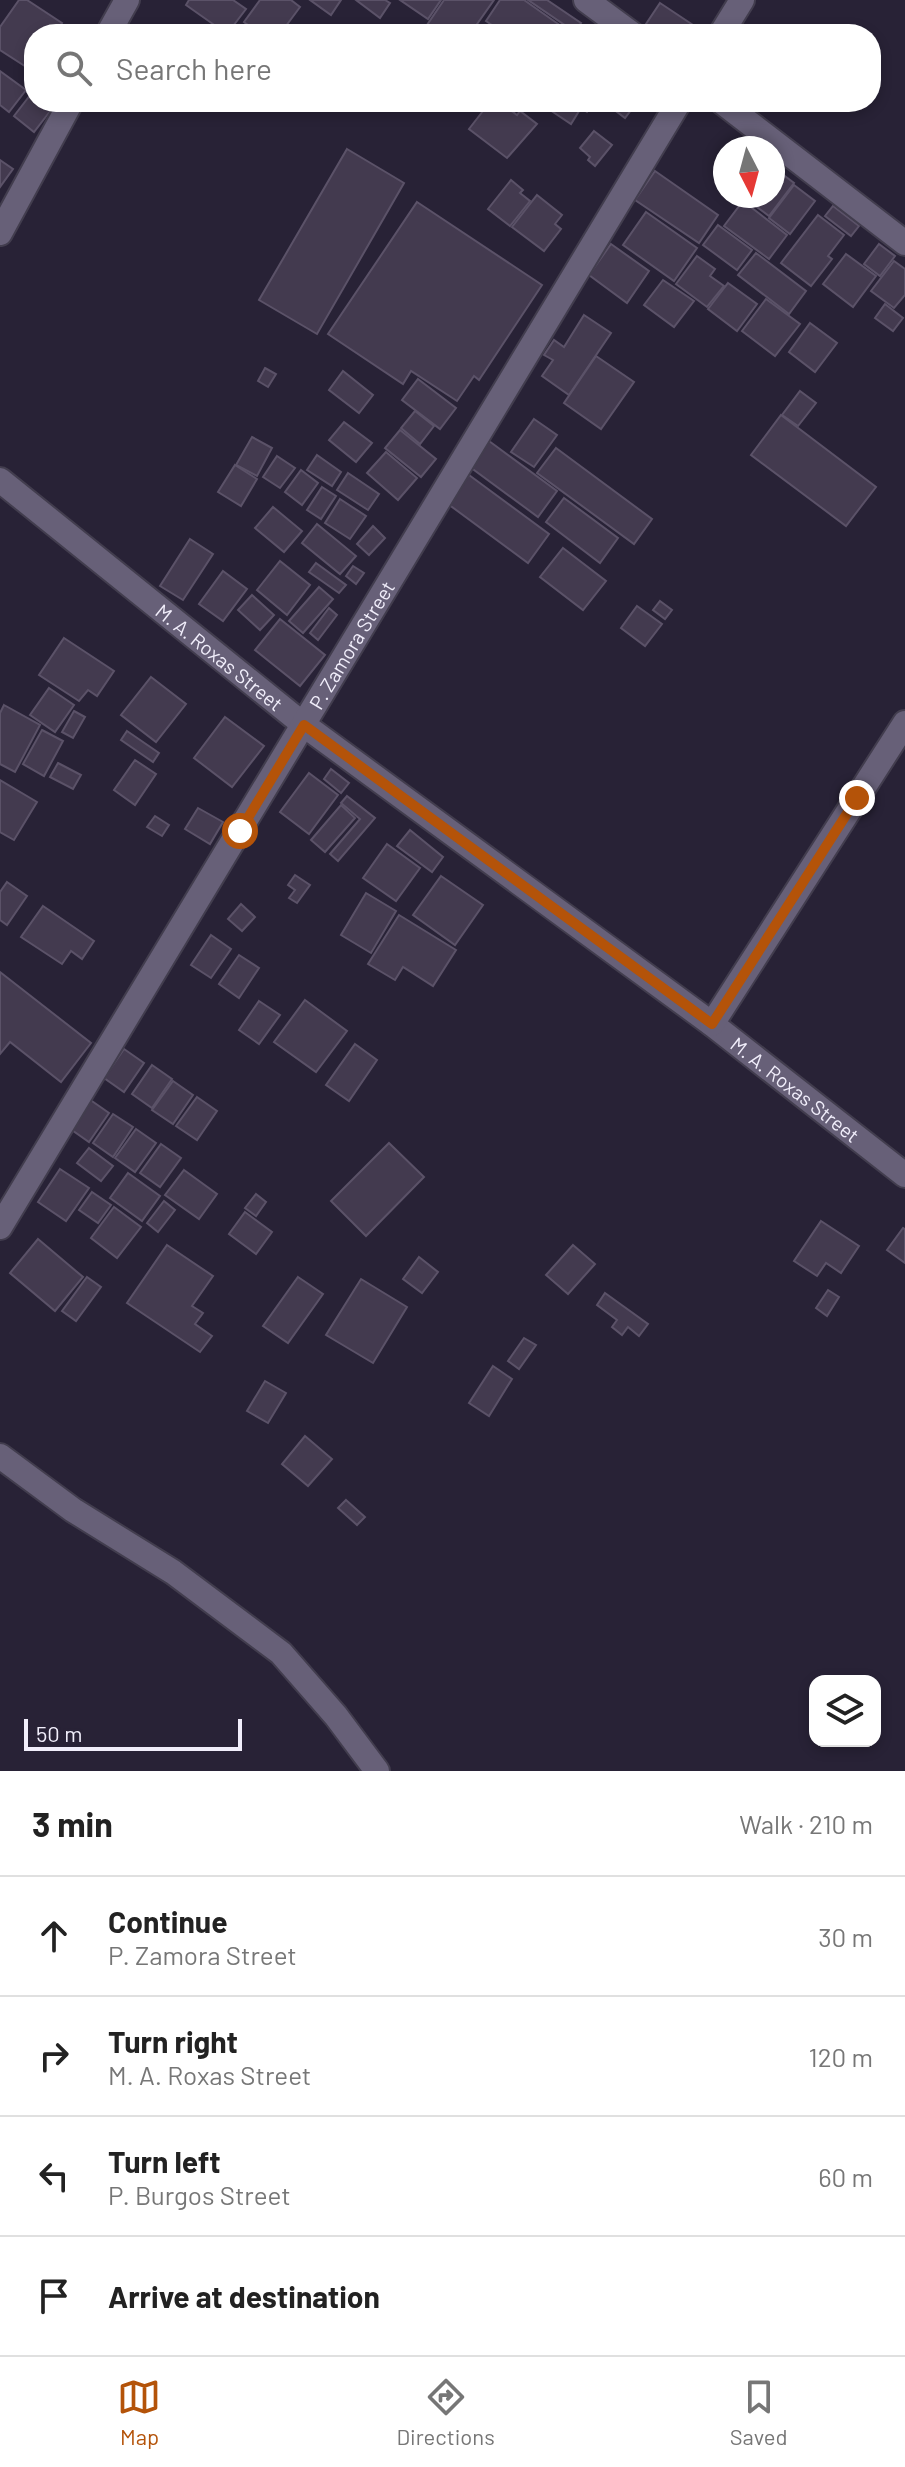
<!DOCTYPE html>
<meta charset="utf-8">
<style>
body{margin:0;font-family:Barlow,sans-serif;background:#f6f6f6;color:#222}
.controls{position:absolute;right:24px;bottom:24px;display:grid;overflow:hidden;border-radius:16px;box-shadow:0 4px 12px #0003}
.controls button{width:72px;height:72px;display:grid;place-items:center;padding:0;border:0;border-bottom:2px solid #e0e0e0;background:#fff;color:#222;font:40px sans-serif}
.compass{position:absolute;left:713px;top:136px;width:72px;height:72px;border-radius:50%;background:#fff;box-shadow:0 4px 12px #0003;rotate:174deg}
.scale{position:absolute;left:24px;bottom:20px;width:218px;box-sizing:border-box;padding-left:8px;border:4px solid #f1eefb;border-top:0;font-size:22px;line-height:28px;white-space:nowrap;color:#f1eefb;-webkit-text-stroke:6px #282236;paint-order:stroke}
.stop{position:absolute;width:24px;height:24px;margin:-18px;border:6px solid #b45309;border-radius:50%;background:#fff}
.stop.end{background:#b45309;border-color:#fff;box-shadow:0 2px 8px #0008}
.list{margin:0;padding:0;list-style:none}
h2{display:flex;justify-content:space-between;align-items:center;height:104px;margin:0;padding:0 32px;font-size:34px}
h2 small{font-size:26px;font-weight:400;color:#767676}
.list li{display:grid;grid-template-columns:52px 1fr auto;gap:24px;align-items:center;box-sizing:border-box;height:120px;padding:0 32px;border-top:2px solid #e0e0e0}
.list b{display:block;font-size:30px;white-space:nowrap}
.list p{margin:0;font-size:26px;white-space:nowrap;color:#767676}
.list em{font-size:26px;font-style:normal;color:#767676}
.icon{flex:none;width:44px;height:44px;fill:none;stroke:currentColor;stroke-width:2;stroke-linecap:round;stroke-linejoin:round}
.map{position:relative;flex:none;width:905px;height:1771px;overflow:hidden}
.search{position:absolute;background:#fff;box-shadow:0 4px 12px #0003;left:24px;right:24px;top:24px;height:88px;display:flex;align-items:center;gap:20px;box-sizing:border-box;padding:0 28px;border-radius:32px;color:#767676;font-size:30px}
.sheet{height:584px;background:#fff}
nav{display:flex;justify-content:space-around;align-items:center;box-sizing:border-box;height:112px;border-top:2px solid #e0e0e0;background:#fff;font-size:22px;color:#767676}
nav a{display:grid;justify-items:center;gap:4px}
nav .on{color:#b45309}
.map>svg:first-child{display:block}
.building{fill:#433a4f;stroke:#5b5268;stroke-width:2}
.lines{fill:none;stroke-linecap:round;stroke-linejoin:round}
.minor-casing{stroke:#423d4e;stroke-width:28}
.minor{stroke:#676078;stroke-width:24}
.route{stroke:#b45309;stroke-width:10}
.labels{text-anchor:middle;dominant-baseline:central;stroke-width:6;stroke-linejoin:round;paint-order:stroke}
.street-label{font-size:20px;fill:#f1eefb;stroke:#282236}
</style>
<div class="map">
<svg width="905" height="1771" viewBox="0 0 905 1771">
<rect width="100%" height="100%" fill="#282236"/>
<!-- building -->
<g class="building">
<polygon points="19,0 27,0 62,23 55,34 34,34 34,72 0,50 0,27"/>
<polygon points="189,0 233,0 246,9 227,34 186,5"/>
<polygon points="260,0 291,0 300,7 280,34 260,34 244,22"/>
<polygon points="310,0 341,0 331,15"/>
<polygon points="356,0 385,0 390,3 380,18"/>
<polygon points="400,0 441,0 428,19"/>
<polygon points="444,0 494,0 470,34 440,34 427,25"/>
<polygon points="500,0 524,0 571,33 505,34 486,21"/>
<polygon points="528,0 547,0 581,23 575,32"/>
<polygon points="660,3 696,27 691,34 654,34 644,27"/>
<polygon points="0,71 26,90 9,112 0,105"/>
<polygon points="31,94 34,102 41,102 51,110 34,132 14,116"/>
<polygon points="490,102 500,102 517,115 520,111 537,124 507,158 469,129"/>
<polygon points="555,102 594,102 587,112 581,108 571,124 550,110"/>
<polygon points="604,102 637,102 625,118"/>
<polygon points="594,131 612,145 595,166 588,160 590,157 580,148"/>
<polygon points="347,149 404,183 317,334 259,300"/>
<polygon points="0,160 13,169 0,187"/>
<polygon points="773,167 794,183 769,216 746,199 748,196 773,196"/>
<polygon points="655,171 718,215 699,243 635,200"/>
<polygon points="511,180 523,190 520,193 530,201 510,226 488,209"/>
<polygon points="794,185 815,201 790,234 769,218"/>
<polygon points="537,195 562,215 555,224 561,229 544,251 512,227"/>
<polygon points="743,201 787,235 769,259 724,226"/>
<polygon points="417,202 542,285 479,380 474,376 457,401 411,371 403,384 328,334"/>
<polygon points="833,206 859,226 851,236 825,216"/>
<polygon points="646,212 697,248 674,281 623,245"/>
<polygon points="818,215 844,235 828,256 832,259 811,286 781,263"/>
<polygon points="718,225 752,250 737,270 703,245"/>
<polygon points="611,244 649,271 627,303 589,275"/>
<polygon points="879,244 895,256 880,276 864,264"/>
<polygon points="756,253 806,291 789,314 738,275"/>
<polygon points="846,254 876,276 853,307 823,284"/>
<polygon points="697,256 715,269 710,276 724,286 707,307 676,284"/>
<polygon points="894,261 905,269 905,295 894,308 871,291"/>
<polygon points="663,280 694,301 674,327 644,305"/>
<polygon points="728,283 757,304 737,331 708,309"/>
<polygon points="766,299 800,324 775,356 742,331"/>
<polygon points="885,304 903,318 893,331 875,318"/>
<polygon points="584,315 611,333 569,395 542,376 553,360 544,355 554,340 564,347"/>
<polygon points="810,323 837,343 815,372 789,352"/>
<polygon points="596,356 634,382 601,429 564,403"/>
<polygon points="265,368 276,374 268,387 258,381"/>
<polygon points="343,371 373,395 359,413 329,390"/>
<polygon points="418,379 456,408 440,429 402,400"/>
<polygon points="800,391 816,403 798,426 782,415"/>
<polygon points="415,411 434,426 420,444 401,428"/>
<polygon points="781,415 876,487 846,526 751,455"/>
<polygon points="534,419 557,435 534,467 511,452"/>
<polygon points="344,422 372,443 356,462 329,440"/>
<polygon points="400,430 436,459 421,477 385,448"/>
<polygon points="252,437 272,448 257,476 236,465"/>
<polygon points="489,441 557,491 538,517 470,467"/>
<polygon points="556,448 652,519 634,544 537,473"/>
<polygon points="386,452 417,478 398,500 367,473"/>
<polygon points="317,455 341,472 332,486 307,470"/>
<polygon points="277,456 295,468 280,488 263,477"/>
<polygon points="235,465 257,479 241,506 218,492"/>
<polygon points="301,470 318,483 302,505 285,492"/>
<polygon points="348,473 379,494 368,510 337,490"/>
<polygon points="469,475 549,534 528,563 448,504"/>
<polygon points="322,487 336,496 321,519 307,510"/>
<polygon points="564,498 618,538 600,563 546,522"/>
<polygon points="340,499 366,516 350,539 325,523"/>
<polygon points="273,507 302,531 284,552 255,528"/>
<polygon points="317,524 356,556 340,574 302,543"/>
<polygon points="373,526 385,538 369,555 357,544"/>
<polygon points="190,539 213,554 183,600 160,586"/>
<polygon points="563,548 606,581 583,610 540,577"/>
<polygon points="280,561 310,585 287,615 257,590"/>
<polygon points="316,563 346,585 339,593 309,572"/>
<polygon points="353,566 364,573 356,584 346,576"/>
<polygon points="223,571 247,589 223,621 199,604"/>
<polygon points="319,587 333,599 303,633 289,621"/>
<polygon points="252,595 274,615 260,630 238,610"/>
<polygon points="660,601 672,610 665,619 653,610"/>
<polygon points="637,606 662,624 645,646 621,628"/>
<polygon points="329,608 337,615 318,640 310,633"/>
<polygon points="280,619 325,655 300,686 255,650"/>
<polygon points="64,638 114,671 97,696 88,690 79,701 39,675"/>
<polygon points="151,677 186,704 156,742 121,715"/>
<polygon points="49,688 74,705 55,732 30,715"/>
<polygon points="4,705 40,725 15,772 0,764 0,713"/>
<polygon points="74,711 85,717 73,738 62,732"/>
<polygon points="225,717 264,746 232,787 194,758"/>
<polygon points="42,730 63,741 44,776 23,764"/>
<polygon points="127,731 159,753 153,762 121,740"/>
<polygon points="135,760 156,774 135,805 114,790"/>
<polygon points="58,763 81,775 73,789 50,777"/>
<polygon points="331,769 349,783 341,793 324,779"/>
<polygon points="309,773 338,795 309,834 280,812"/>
<polygon points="0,780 37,802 14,840 0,832"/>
<polygon points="347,796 375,818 338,861 330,854 360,819 341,803"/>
<polygon points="341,805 355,818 325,852 311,840"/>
<polygon points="198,808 223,822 210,844 185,829"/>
<polygon points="155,816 169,825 162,836 147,827"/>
<polygon points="410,830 443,857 432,872 397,846"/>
<polygon points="387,844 420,868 396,901 363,878"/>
<polygon points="295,875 310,885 297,903 289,898 295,890 288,885"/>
<polygon points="441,876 483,905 455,945 413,915"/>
<polygon points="7,882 27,896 7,925 0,920 0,892"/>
<polygon points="366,893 396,911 371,953 341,935"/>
<polygon points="241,904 255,917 242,931 228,919"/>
<polygon points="43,906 94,941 82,959 71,951 62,964 21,937"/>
<polygon points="399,915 456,950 433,986 403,967 395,980 368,964"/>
<polygon points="211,935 231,949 211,978 191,965"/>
<polygon points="239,955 259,968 239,998 219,984"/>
<polygon points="0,972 91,1043 61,1082 10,1042 0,1054"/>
<polygon points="305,1000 347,1031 316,1072 274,1042"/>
<polygon points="259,1001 280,1015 259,1044 239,1030"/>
<polygon points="355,1044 377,1060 349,1101 326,1085"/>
<polygon points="124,1049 144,1063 124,1092 104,1078"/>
<polygon points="152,1065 172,1079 152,1108 132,1094"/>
<polygon points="173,1081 193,1095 173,1124 152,1110"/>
<polygon points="197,1097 217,1111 197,1140 176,1126"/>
<polygon points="89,1099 109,1113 89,1142 69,1128"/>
<polygon points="113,1114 133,1127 113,1157 93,1143"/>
<polygon points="136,1129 156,1143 135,1172 115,1158"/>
<polygon points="389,1143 424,1177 366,1236 331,1201"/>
<polygon points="161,1144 181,1158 160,1187 140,1173"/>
<polygon points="89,1148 113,1166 101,1181 77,1163"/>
<polygon points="60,1169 89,1188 66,1221 38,1202"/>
<polygon points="184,1170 217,1194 199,1219 165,1195"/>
<polygon points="128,1173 160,1196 142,1221 110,1198"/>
<polygon points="92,1192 111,1205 98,1223 79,1210"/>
<polygon points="256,1194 266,1202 256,1216 245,1208"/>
<polygon points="164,1201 175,1210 158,1232 147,1223"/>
<polygon points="114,1207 141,1227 117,1258 91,1238"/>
<polygon points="245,1212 272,1232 256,1254 229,1234"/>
<polygon points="821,1221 859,1246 841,1273 826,1263 817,1276 794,1261"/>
<polygon points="903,1228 905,1229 905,1263 887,1250"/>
<polygon points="38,1239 83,1277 55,1311 10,1273"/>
<polygon points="167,1245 213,1276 192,1306 203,1313 195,1324 212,1336 200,1352 127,1303"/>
<polygon points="573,1245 595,1264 568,1294 546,1275"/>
<polygon points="419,1257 438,1272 422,1293 403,1279"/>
<polygon points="87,1277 101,1287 76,1321 62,1311"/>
<polygon points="298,1277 323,1294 288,1343 263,1326"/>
<polygon points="361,1279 407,1307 373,1363 326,1335"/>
<polygon points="828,1290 839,1297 827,1316 816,1308"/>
<polygon points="605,1293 648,1324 639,1336 628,1327 622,1335 612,1327 617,1320 597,1305"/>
<polygon points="524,1338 536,1345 519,1369 508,1361"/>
<polygon points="493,1366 512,1379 489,1416 469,1403"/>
<polygon points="265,1381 286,1393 268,1423 247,1411"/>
<polygon points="305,1436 332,1459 308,1486 282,1464"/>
<polygon points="346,1500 365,1517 357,1525 338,1508"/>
</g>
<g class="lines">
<!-- minor casing -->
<g class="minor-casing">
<g id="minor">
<polyline points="586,0 632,34"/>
<polyline points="108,34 127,0"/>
<polyline points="721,34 742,0"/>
<polyline points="722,102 905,243"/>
<polyline points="0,233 71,102"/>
<path id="s1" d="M0,480L304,725L712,1024L905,1175"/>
<polyline points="712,1024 905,723"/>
<path id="s2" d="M0,1227L679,102"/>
<polyline points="0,1456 73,1510 173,1572 281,1653 336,1716 377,1771"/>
</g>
</g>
<!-- minor -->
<use href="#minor" class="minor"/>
</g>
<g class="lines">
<!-- route -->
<polyline class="route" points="240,831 304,725 712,1024 857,798"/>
</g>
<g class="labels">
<!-- street labels -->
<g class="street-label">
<text stroke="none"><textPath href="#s2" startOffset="680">P. Zamora Street</textPath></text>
<text stroke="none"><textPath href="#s1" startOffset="282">M. A. Roxas Street</textPath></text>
<text stroke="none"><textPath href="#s1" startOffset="1002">M. A. Roxas Street</textPath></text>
</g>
</g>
</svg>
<div class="controls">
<button><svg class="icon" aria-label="layers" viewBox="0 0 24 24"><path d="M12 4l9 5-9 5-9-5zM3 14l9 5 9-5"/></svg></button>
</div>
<svg class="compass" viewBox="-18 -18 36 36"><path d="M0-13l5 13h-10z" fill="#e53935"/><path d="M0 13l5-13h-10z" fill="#767676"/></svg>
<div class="scale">50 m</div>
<div class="stop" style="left:240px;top:831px"></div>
<div class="stop end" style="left:857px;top:798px"></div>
<div class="search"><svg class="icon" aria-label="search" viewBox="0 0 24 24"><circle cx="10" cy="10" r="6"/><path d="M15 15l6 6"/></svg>Search here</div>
</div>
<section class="sheet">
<h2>3 min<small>Walk · 210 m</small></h2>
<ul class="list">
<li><svg class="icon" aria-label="ahead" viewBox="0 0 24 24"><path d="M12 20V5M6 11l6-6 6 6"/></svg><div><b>Continue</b><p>P. Zamora Street</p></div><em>30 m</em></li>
<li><svg class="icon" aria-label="right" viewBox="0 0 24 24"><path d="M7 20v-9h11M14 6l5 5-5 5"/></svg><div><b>Turn right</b><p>M. A. Roxas Street</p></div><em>120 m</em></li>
<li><svg class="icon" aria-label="left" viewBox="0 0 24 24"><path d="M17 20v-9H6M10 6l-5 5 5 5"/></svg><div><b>Turn left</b><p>P. Burgos Street</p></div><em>60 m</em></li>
<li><svg class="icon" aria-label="arrive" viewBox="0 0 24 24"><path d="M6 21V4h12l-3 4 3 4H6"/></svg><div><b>Arrive at destination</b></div></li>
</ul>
</section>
<nav>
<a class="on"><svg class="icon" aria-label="map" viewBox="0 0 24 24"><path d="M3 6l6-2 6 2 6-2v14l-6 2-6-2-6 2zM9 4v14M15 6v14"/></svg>Map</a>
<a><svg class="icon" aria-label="directions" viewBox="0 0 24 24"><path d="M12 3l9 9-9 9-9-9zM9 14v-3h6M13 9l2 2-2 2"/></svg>Directions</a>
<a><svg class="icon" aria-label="saved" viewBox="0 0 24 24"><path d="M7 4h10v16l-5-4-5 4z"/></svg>Saved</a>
</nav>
